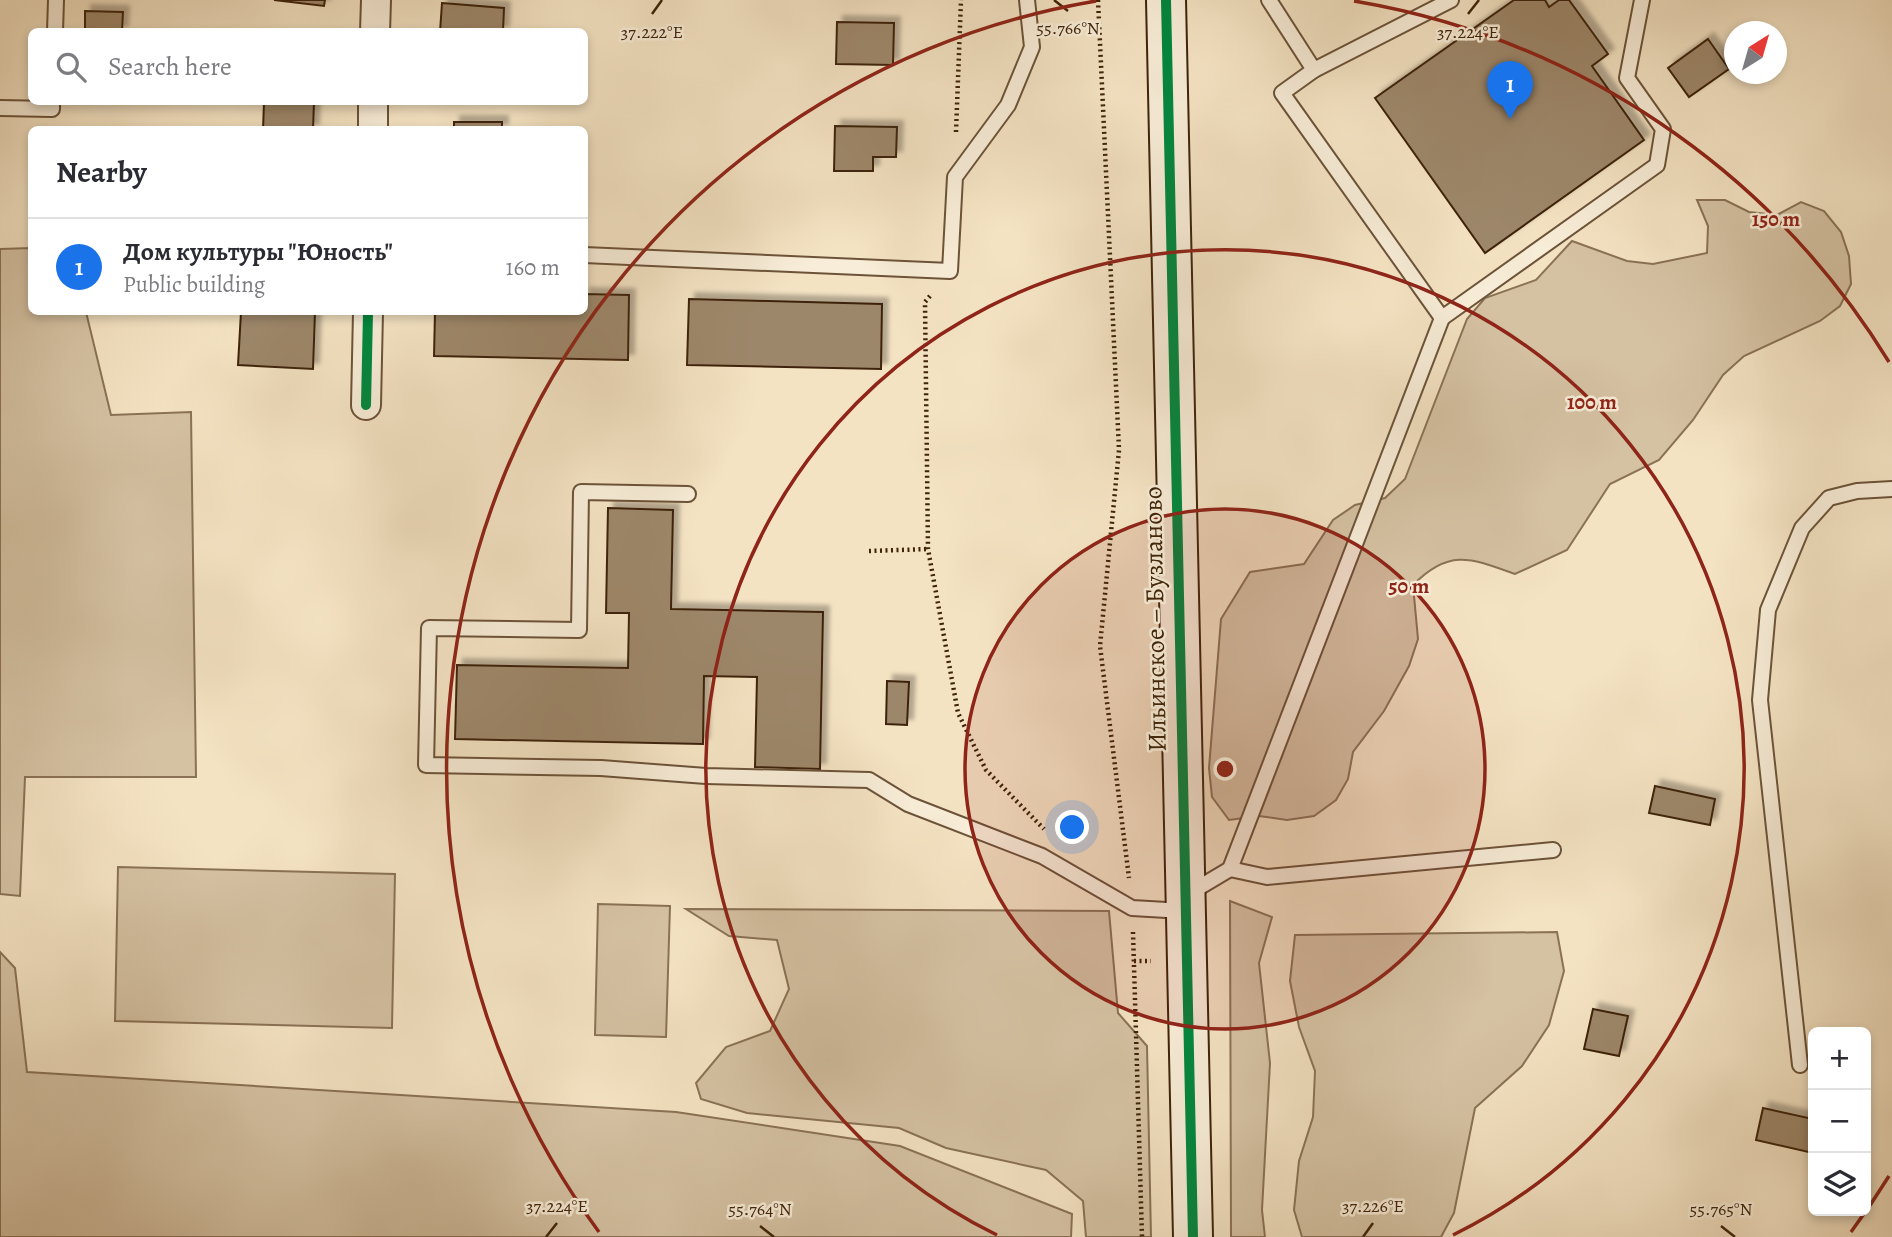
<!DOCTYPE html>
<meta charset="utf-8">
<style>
body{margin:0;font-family:Alegreya,serif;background:#f2f2f3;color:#2b2b33}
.controls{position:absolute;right:21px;bottom:21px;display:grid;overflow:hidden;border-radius:10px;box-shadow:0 4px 10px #0003}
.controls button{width:63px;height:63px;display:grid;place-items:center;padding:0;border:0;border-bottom:2px solid #e1e1e2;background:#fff;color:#2b2b33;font:35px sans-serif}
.compass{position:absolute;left:1724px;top:21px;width:63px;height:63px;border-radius:50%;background:#fff;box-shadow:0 4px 10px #0003;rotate:37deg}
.you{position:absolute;left:1073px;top:828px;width:24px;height:24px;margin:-18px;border:5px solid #fff;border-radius:50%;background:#1a73e8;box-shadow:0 0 0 10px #1a73e833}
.badge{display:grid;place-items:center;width:46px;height:46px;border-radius:50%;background:#1a73e8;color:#fff;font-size:23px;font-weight:700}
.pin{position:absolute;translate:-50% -58px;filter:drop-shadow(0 2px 4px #0008)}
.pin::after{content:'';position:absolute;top:37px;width:24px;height:21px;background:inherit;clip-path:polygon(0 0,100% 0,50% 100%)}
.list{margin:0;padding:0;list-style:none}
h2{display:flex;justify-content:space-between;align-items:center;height:91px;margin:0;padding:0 28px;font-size:30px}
h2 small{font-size:23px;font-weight:400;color:#7c7c81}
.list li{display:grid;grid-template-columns:46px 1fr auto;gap:21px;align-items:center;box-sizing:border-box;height:98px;padding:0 28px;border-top:2px solid #e1e1e2}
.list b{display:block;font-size:26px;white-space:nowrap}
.list p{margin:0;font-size:23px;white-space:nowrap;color:#7c7c81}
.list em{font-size:23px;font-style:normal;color:#7c7c81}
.icon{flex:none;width:38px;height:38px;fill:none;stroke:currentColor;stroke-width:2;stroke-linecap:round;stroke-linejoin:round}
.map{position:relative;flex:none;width:1892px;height:1237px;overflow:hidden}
.search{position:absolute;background:#fff;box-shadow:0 4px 10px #0003;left:28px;top:28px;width:560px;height:77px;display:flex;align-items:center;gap:18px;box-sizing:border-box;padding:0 24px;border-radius:10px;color:#7c7c81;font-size:26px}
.panel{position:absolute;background:#fff;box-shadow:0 4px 10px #0003;left:28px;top:126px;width:560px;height:189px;border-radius:10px}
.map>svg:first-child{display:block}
.green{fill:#d5c2a3;stroke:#8a7256;stroke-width:2}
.building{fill:#9d876a;stroke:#3e2309;stroke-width:2;filter:url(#shadow)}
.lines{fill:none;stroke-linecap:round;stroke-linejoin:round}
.lane-casing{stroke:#6c5338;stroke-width:18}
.street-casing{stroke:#6c5338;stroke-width:32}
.secondary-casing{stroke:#3e2309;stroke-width:42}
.path{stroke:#3e2309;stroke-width:4.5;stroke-dasharray:2 3.5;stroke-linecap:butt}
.lane{stroke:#f8edd8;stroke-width:14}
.street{stroke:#f8edd8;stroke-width:28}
.secondary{stroke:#f8edd8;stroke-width:38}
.cycleway-casing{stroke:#f8edd8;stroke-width:15}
.cycleway{stroke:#00873e;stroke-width:10}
.ticks{fill:none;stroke:#3e2309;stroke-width:2.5}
.ring{fill:none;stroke:#8f2418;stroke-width:3.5}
.labels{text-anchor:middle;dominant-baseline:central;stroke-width:5;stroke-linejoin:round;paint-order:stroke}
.street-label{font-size:26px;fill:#3e2309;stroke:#f8edd8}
.ticks-label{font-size:18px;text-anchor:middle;fill:#3e2309;stroke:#f8edd8;stroke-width:5;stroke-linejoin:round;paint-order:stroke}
.centre{fill:#8f2418;stroke:#f8edd8;stroke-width:3.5}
.ring-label{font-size:21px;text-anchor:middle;font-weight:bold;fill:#8f2418;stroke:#f8edd8;stroke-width:5;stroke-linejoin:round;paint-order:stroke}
</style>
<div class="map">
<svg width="1892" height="1237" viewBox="0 0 1892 1237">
<defs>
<filter id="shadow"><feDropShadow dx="6" dy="-6" stdDeviation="2" flood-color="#0004"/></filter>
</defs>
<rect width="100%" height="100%" fill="#f4e3c3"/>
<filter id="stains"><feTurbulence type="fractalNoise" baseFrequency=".00286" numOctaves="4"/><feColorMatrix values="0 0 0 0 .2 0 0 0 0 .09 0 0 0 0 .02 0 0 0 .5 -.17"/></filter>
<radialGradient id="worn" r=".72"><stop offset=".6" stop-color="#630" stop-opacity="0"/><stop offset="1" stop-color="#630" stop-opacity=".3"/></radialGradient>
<!-- green -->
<g class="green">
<path d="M1697,200H1725L1749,212L1777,215L1801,202L1824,211L1841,232L1849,256L1851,284L1840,306L1820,321L1744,356L1723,375L1693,420L1659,460L1610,484L1567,550L1515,574C1471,558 1449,548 1413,585L1418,639L1409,666L1384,711L1353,752L1348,779L1336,800L1314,816L1287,820L1259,816L1229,820L1212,797L1209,768L1221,619L1250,572L1304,564L1333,520L1355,505L1385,498L1405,479L1467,319L1485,298L1536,280L1572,241L1627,261L1653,264L1707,253L1708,226Z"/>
<polygon points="31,248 32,312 86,312 111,415 191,412 196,777 25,777 20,896 0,894 0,249"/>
<polygon points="118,867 395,874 392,1028 115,1021"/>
<polygon points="1230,901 1272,917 1259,963 1270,1063 1262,1210 1265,1237 1231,1237"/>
<polygon points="598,904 670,906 666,1037 595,1035"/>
<polygon points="686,909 1109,911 1118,1013 1147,1046 1151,1237 1086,1237 1083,1201 1046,1170 946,1148 899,1128 747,1113 701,1099 696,1083 726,1047 770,1031 789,989 777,940 729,936"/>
<polygon points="1557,932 1564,971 1549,1025 1522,1066 1475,1108 1454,1213 1441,1237 1302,1237 1294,1210 1299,1161 1313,1117 1315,1071 1299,1027 1290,981 1295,935"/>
<polygon points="0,952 15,968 27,1072 676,1112 900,1146 1072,1214 1071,1237 0,1237"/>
</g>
<!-- building -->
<g class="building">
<polygon points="274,0 325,0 324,6"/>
<polygon points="1514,0 1545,0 1549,7 1559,0 1569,0 1608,54 1592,66 1644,140 1485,253 1375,98"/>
<polygon points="442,3 504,8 503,32 440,32"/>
<polygon points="85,11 123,12 122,32 85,32"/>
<polygon points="837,22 894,23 893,65 836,64"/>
<polygon points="1708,39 1729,69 1689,97 1668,68"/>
<polygon points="264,102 314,102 313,130 263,130"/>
<rect x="454" y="122" width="48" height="8"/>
<polygon points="835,126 897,127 896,157 873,157 873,171 834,171"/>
<polygon points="584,294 629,295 628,360 434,356 435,312 584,312"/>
<polygon points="689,299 882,304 881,369 687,365"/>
<polygon points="241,312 315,312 313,369 238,365"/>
<polygon points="608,508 673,510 671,609 823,612 820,769 755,767 757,677 704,676 703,744 455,739 457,665 628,668 629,613 606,613"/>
<polygon points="887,681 909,682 907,725 886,724"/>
<polygon points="1655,786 1715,799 1710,825 1649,813"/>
<polygon points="1593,1009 1628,1016 1619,1056 1584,1049"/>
<polygon points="1763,1108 1813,1119 1813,1153 1756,1140"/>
</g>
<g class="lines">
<!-- lane casing -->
<g class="lane-casing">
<g id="lane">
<polyline points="55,32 56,0"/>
<polyline points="1314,70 1451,0"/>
<polyline points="0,108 52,109 52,102"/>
<polyline points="584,255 950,271 955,177 1008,105 1032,47 1027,0"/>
<polyline points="1442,318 1657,165 1663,129 1627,78 1642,0"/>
<polyline points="688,494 581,492 579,630 429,628 426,765 601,768 706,776 869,780 908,804 1042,856 1132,908 1184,911"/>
<polyline points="1230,869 1267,877 1553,850"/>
<polyline points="1188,894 1230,869 1442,318 1282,93 1314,70 1269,0"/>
<polyline points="1800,1065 1760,700 1768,610 1802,528 1829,498 1857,491 1892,489"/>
</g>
</g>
<!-- street casing -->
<g class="street-casing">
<g id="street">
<polyline points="375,32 376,0"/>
<polyline points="373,130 373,102"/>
<polyline points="366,405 368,312"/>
</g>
</g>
<!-- secondary casing -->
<g class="secondary-casing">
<polyline id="secondary" points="1166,0 1193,1237"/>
</g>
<!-- path -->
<g class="path">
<polyline points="1098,0 1119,450 1100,646 1129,878"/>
<polyline points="956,132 961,0"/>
<polyline points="930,296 925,302 928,549 958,713 986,770 1044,829"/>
<polyline points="869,551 928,549"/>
<polyline points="1133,932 1142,1237"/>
<polyline points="1134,961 1151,961"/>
</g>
<!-- lane -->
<use href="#lane" class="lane"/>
<!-- street -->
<use href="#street" class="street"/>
<!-- secondary -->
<use href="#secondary" class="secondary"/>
<!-- cycleway casing -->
<g class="cycleway-casing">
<g id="cycleway">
<polyline points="1166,0 1193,1237"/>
<polyline points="366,405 368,312"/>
</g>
</g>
<!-- cycleway -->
<use href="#cycleway" class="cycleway"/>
</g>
<!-- ticks -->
<path class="ticks" d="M1054,0L1068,11M652,14L662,0M1468,14L1479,0M760,1226L774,1237M1721,1226L1735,1237M546,1237L557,1223M1363,1237L1373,1223"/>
<!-- distance rings -->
<circle cx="1225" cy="769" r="260" fill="#8f2418" fill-opacity=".12"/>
<g class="ring">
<circle cx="1225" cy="769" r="260"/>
<path d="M997 1235A519 519 0 1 1 1453 1235"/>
<path d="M1889 1176A779 779 0 0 1 1851 1232M599 1232A779 779 0 0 1 1096 1M1354 1A779 779 0 0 1 1889 362"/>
</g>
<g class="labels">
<!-- street labels -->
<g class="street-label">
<text transform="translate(1155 619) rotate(-91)">Ильинское – Бузланово</text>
</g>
</g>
<g class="ticks-label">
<text x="1068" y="34">55.766°N</text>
<text x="652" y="38">37.222°E</text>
<text x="1468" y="38">37.224°E</text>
<text x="557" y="1212">37.224°E</text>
<text x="1373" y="1212">37.226°E</text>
<text x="760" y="1215">55.764°N</text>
<text x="1721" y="1215">55.765°N</text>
</g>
<circle cx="1225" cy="769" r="10" class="centre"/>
<g class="ring-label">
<text x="1776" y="226">150 m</text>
<text x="1592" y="409">100 m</text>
<text x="1409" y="593">50 m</text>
</g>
<rect width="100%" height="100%" filter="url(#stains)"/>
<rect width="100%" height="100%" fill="url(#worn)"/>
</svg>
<div class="controls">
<button>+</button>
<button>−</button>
<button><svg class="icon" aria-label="layers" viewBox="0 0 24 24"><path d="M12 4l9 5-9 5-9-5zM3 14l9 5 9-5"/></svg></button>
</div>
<svg class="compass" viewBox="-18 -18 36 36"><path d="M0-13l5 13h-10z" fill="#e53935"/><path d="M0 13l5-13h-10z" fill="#7c7c81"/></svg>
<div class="you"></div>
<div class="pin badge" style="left:1510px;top:119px">1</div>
<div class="search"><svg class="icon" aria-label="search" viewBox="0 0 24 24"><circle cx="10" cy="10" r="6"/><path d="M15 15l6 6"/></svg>Search here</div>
<section class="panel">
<h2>Nearby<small></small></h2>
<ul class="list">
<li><span class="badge">1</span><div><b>Дом культуры &quot;Юность&quot;</b><p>Public building</p></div><em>160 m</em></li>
</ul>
</section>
</div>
